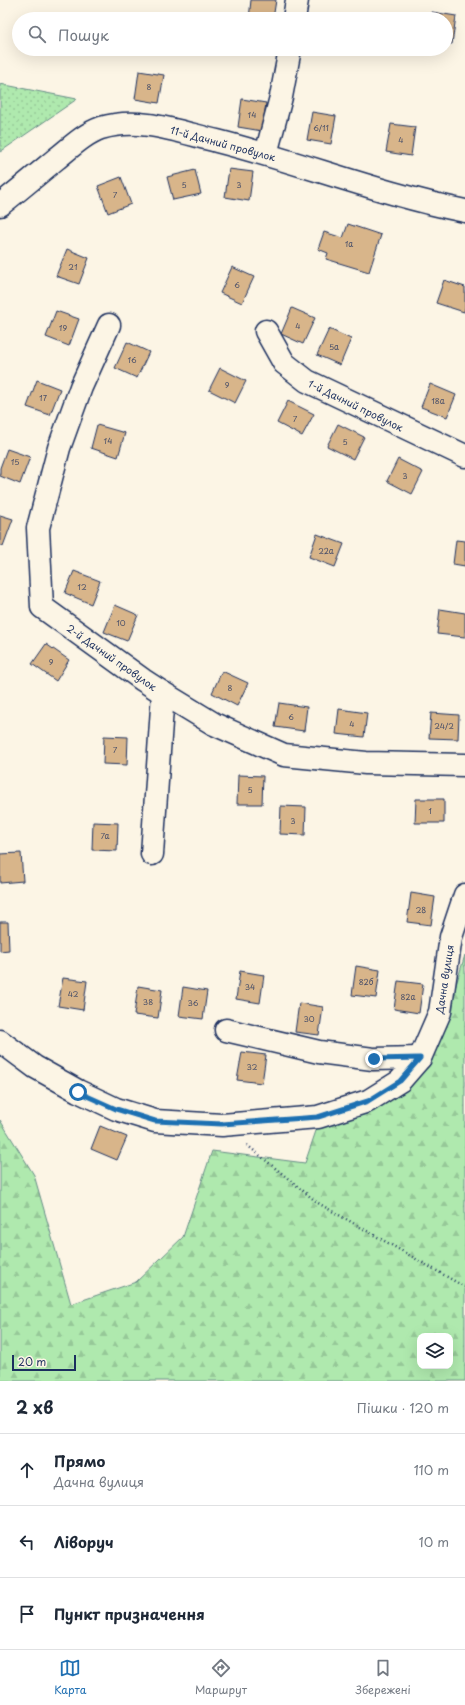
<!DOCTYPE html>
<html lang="uk">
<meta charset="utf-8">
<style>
body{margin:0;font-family:"Playpen Sans",sans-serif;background:#f6f6f7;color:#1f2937}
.controls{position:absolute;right:12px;bottom:12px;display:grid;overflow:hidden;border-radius:8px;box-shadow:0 4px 16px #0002}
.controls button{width:36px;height:36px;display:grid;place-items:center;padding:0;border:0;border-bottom:1px solid #e0e1e3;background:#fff;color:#1f2937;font:20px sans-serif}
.scale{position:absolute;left:12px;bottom:10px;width:64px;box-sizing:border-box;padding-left:4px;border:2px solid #1b2f5e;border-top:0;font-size:11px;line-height:14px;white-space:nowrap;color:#1b2f5e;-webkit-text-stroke:3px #fcf5e5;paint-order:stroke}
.stop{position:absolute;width:12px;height:12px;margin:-9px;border:3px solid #1f6fb2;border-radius:50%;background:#fff}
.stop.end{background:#1f6fb2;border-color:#fff;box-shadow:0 1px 4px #0008}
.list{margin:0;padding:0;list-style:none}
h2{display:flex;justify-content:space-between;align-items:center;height:52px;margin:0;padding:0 16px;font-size:17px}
h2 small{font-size:13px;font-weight:400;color:#747a83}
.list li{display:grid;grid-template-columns:26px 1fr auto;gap:12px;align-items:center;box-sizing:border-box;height:72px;padding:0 16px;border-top:1px solid #e0e1e3}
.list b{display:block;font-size:15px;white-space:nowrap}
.list p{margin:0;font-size:13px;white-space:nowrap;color:#747a83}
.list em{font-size:13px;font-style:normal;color:#747a83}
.icon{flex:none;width:22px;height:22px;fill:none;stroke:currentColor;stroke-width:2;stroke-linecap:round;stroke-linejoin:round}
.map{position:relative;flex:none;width:465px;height:1381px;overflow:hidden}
.search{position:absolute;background:#fff;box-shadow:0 4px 16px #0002;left:12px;right:12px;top:12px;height:44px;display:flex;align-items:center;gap:10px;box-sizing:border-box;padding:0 14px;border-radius:22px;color:#747a83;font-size:15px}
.sheet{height:268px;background:#fff}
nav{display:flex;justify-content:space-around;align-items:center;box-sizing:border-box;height:56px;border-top:1px solid #e0e1e3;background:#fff;font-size:11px;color:#747a83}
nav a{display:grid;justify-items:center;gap:2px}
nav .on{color:#1f6fb2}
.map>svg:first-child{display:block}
.grass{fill:url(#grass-dots);stroke:#658c86}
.forest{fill:url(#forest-firs);stroke:#658c86;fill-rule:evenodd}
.building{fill:#d8b58a;stroke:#1b2f5e}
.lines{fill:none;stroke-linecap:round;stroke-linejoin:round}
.minor-casing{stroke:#1b2f5e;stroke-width:25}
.path{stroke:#1b2f5e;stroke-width:2.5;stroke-dasharray:1 3;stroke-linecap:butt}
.minor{stroke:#fcf5e5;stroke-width:22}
.route{stroke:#1f6fb2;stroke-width:5}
.labels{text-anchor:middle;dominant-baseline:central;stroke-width:3;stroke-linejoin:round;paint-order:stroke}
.number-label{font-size:8px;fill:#4a5069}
.street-label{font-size:10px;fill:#1b2f5e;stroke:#fcf5e5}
</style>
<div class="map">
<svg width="465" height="1381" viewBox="0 0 465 1381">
<defs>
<pattern id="grass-dots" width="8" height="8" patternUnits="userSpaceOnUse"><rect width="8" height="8" fill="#afe9ae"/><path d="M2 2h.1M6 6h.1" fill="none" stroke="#96c898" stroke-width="1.8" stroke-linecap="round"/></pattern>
<pattern id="forest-firs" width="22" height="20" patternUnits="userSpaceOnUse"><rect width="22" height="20" fill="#afe9ae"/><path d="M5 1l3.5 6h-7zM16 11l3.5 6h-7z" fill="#96c898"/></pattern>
</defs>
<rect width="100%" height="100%" fill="#fcf5e5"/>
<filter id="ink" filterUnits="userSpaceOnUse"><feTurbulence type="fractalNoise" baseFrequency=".025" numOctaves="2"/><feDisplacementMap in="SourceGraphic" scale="8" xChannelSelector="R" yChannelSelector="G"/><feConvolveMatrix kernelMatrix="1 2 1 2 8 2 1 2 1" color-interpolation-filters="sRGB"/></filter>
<g filter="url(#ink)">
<!-- grass -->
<polygon class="grass" points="0,84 77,99 0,152"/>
<!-- forest -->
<path class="forest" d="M465,955V1381H0V1120L34,1175L71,1304L136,1282L183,1237L212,1151L305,1163L319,1122L369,1107L443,1028ZM420,1336H450V1366H420Z"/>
<!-- building -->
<g class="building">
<polygon points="251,0 276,0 273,19 249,19"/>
<polygon points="432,12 456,16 452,44 446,43 446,19 431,19"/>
<polygon points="327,49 351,49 351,53"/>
<polygon points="139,71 164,75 159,103 135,99"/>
<polygon points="242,99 266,103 262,131 238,127"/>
<polygon points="312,112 336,116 331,144 307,140"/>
<polygon points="391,124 415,127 411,156 386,152"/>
<polygon points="229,169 253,172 249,201 225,197"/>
<polygon points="195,170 201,194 173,200 167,177"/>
<polygon points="121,177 131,204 108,213 98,186"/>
<polygon points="348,224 381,235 369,272 326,259 328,253 318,249 324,232 343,238"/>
<polygon points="67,249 89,258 79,284 56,276"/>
<polygon points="232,267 254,277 242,303 220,293"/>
<polygon points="444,280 465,287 465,307 464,312 436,303"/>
<polygon points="292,308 315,318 303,344 281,334"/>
<polygon points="56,311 79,319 69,346 46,337"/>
<polygon points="329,329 351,339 340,365 317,355"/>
<polygon points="127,342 149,352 137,378 115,368"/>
<polygon points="220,368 246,381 235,403 209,390"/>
<polygon points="37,380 60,389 50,415 27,407"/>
<polygon points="430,384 456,395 447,417 421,407"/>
<polygon points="288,401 314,414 302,436 277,423"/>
<polygon points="338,424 364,437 353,459 327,446"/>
<polygon points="97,425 125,433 118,457 91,448"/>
<polygon points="7,449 30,457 20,484 0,476 0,468"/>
<polygon points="398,459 423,472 412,494 387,481"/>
<polygon points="0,515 13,519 3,546 0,545"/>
<polygon points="317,534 344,544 335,567 309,557"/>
<polygon points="456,540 465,541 465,566 453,564"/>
<polygon points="74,571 100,581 91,604 65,593"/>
<polygon points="115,605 138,615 127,641 104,632"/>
<polygon points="440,609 465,613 465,637 437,634"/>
<polygon points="46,644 69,660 56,681 32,664"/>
<polygon points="222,671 248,683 237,706 212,693"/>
<polygon points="279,703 307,707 304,731 275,727"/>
<polygon points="339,709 367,713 364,737 336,734"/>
<polygon points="431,713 459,715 458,739 429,738"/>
<polygon points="104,736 128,737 127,765 103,764"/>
<polygon points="238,775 263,776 262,804 237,804"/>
<polygon points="416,799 444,799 444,823 415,823"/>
<polygon points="281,806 306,807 305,835 280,834"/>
<polygon points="93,822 118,823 117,851 92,850"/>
<polygon points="21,853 23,881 0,883 0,854"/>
<polygon points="411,893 435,897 431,925 407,922"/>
<polygon points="0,922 8,922 9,950 0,951"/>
<polygon points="356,966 380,970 376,998 352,995"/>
<polygon points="240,971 264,975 260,1003 236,999"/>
<polygon points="63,978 87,981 83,1010 58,1006"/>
<polygon points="398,981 423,984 419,1013 394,1009"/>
<polygon points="138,986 162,990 158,1018 134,1015"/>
<polygon points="183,987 207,991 203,1019 179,1016"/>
<polygon points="299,1003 323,1007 319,1035 295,1032"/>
<polygon points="242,1052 266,1055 262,1083 237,1080"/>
<polygon points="100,1126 127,1137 117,1160 91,1149"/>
</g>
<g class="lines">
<!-- minor casing -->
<g class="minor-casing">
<g id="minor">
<polyline points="294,19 297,0"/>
<polyline points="266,154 281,97 290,49"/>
<path d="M0,205C19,190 38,174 56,159C70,148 84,134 101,128C140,116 179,132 217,141C300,162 381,194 465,211"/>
<polyline points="109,325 81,387 59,448 38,528 42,607 143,680 163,693 214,724 284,755 366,763 465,765"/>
<polyline points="266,331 284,363 307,381 465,456"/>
<polyline points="152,854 163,693"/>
<polyline points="226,1030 319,1052 373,1059 420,1058"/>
<polyline points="0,1041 35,1067 78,1091 116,1109 155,1121 222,1125 318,1117 368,1101 400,1081 420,1058 440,1012 451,937 465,895"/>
</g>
</g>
<!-- path -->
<polyline class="path" points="247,1145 318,1203 465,1287"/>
<!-- minor -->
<use href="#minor" class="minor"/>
</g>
</g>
<g class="lines" filter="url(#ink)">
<!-- route -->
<polyline class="route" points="78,1092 116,1109 155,1121 222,1124 318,1117 368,1101 400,1081 420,1058 374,1059"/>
</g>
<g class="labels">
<!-- number labels -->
<g class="number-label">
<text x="149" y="87">8</text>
<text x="252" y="115">14</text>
<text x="321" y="128">6/11</text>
<text x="401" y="140">4</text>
<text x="184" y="185">5</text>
<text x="239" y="185">3</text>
<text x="115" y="195">7</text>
<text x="349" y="244">1а</text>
<text x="73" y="267">21</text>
<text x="237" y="285">6</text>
<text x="298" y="326">4</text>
<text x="63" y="328">19</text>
<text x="334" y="347">5а</text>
<text x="132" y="360">16</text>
<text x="227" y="385">9</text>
<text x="43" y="398">17</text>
<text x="438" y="401">18а</text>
<text x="295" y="419">7</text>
<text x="108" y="441">14</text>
<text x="345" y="442">5</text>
<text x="15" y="462">15</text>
<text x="405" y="476">3</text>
<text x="326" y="551">22а</text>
<text x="82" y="587">12</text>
<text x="121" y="623">10</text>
<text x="51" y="662">9</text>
<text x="230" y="688">8</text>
<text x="291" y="717">6</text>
<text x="352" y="724">4</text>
<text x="444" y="726">24/2</text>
<text x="115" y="750">7</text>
<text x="250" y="790">5</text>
<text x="430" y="811">1</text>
<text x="293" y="821">3</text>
<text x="105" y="836">7а</text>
<text x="421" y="910">28</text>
<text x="366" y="982">82б</text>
<text x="250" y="987">34</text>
<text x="73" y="994">42</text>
<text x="408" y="997">82а</text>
<text x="148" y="1002">38</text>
<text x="193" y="1003">36</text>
<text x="309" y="1019">30</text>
<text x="252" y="1067">32</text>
</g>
<!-- street labels -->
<g class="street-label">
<text transform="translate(223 143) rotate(15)">11-й Дачний провулок</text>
<text transform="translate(356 405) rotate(26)">1-й Дачний провулок</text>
<text transform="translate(112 657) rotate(35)">2-й Дачний провулок</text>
<text transform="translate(444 979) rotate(-81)">Дачна вулиця</text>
</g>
</g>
</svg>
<div class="controls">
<button><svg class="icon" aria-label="layers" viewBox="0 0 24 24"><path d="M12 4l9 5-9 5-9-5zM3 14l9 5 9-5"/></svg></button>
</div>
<div class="scale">20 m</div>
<div class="stop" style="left:78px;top:1092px"></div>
<div class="stop end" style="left:374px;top:1059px"></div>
<div class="search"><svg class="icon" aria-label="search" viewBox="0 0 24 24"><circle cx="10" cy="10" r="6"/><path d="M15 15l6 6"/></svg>Пошук</div>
</div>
<section class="sheet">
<h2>2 хв<small>Пішки · 120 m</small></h2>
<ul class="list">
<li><svg class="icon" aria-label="ahead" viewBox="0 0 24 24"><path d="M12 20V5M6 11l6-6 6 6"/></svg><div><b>Прямо</b><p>Дачна вулиця</p></div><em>110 m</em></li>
<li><svg class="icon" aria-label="left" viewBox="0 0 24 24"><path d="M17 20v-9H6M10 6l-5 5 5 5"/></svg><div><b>Ліворуч</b></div><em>10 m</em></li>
<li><svg class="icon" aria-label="arrive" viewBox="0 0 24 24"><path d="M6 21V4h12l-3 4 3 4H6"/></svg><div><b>Пункт призначення</b></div></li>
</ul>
</section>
<nav>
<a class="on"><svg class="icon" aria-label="map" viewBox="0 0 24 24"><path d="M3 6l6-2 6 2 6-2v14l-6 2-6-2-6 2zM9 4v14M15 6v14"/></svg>Карта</a>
<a><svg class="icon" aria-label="directions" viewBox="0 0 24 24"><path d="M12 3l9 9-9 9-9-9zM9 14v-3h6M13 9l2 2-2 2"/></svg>Маршрут</a>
<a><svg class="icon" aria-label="saved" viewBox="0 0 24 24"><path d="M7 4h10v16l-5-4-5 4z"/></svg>Збережені</a>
</nav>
